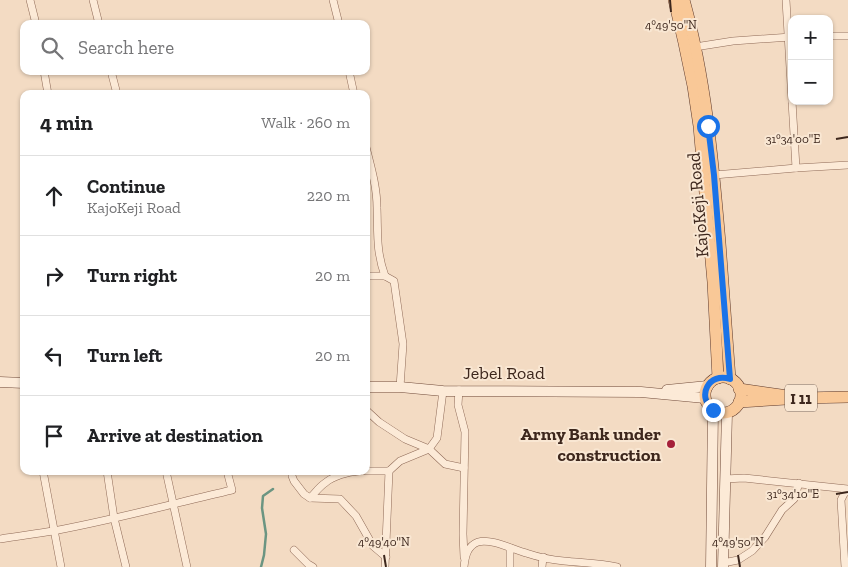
<!DOCTYPE html>
<meta charset="utf-8">
<style>
body{margin:0;font-family:"Zilla Slab",serif;background:#f6f6f6;color:#202124}
.controls{position:absolute;right:15px;top:15px;display:grid;overflow:hidden;border-radius:10px;box-shadow:0 1px 4px #0004}
.controls button{width:45px;height:45px;display:grid;place-items:center;padding:0;border:0;border-bottom:1px solid #e0e0e0;background:#fff;color:#202124;font:25px sans-serif}
.stop{position:absolute;width:15px;height:15px;margin:-11px;border:4px solid #1a73e8;border-radius:50%;background:#fff}
.stop.end{background:#1a73e8;border-color:#fff;box-shadow:0 1px 5px #0008}
.list{margin:0;padding:0;list-style:none}
h2{display:flex;justify-content:space-between;align-items:center;height:65px;margin:0;padding:0 20px;font-size:21px}
h2 small{font-size:16px;font-weight:400;color:#757577}
.list li{display:grid;grid-template-columns:32px 1fr auto;gap:15px;align-items:center;box-sizing:border-box;height:80px;padding:0 20px;border-top:1px solid #e0e0e0}
.list b{display:block;font-size:19px;white-space:nowrap}
.list p{margin:0;font-size:16px;white-space:nowrap;color:#757577}
.list em{font-size:16px;font-style:normal;color:#757577}
.icon{flex:none;width:28px;height:28px;fill:none;stroke:currentColor;stroke-width:2;stroke-linecap:round;stroke-linejoin:round}
.map{position:relative;flex:none;width:848px;height:567px;overflow:hidden}
.search{position:absolute;background:#fff;box-shadow:0 1px 4px #0004;left:20px;top:20px;width:350px;height:55px;display:flex;align-items:center;gap:12px;box-sizing:border-box;padding:0 18px;border-radius:10px;color:#757577;font-size:19px}
.panel{position:absolute;background:#fff;box-shadow:0 1px 4px #0004;left:20px;top:90px;width:350px;height:385px;border-radius:10px}
.map>svg:first-child{display:block}
.lines{fill:none;stroke-linecap:round;stroke-linejoin:round}
.stream{stroke:#6b9582;stroke-width:2.5}
.minor-casing{stroke:#8f6a57;stroke-width:8}
.secondary-casing{stroke:#714b3a;stroke-width:11}
.primary-casing{stroke:#5d392c;stroke-width:12}
.minor{stroke:#fcead7;stroke-width:7}
.secondary{stroke:#fcead7;stroke-width:10}
.primary{stroke:#f9c897;stroke-width:11}
.route{stroke:#1a73e8;stroke-width:6}
.ticks{fill:none;stroke:#3d271d;stroke-width:2}
.poi-dot{fill:#a5203a;stroke:#f9e7d3;stroke-width:2}
.labels{text-anchor:middle;dominant-baseline:central;stroke-width:4;stroke-linejoin:round;paint-order:stroke}
.shield{fill:#f9e7d3;stroke:#756154;stroke-width:1}
.shield-label{font-size:16px;font-weight:bold;fill:#3d271d}
.street-label{font-size:18px;fill:#3d271d;stroke:#f9e7d3}
.poi-label{font-size:18px;font-weight:bold;fill:#3d271d;stroke:#f9e7d3;text-anchor:end}
.ticks-label{font-size:12px;text-anchor:middle;fill:#3d271d;stroke:#f9e7d3;stroke-width:4;stroke-linejoin:round;paint-order:stroke}
</style>
<div class="map">
<svg width="848" height="567" viewBox="0 0 848 567">
<rect width="100%" height="100%" fill="#f3dbc3"/>
<g class="lines">
<!-- stream -->
<polyline class="stream" points="261,567 264,555 266,534 262,508 263,496 273,489"/>
<!-- minor casing -->
<g class="minor-casing">
<g id="minor">
<polyline points="30,0 36,24"/>
<polyline points="93,0 99,24"/>
<polyline points="333,0 339,24"/>
<polyline points="786,0 792,101"/>
<polyline points="829,36 848,36"/>
<polyline points="695,47 733,41 791,37"/>
<polyline points="44,71 48,94"/>
<polyline points="111,71 117,94"/>
<polyline points="349,71 354,94"/>
<polyline points="792,101 796,168"/>
<path d="M366,147C371,167 377,187 377,208C378,234 376,251 385,276L394,281L403,344L400,387"/>
<polyline points="714,175 796,168 848,165"/>
<polyline points="366,276 385,276"/>
<polyline points="459,390 458,405 465,432 463,534 464,557"/>
<polyline points="366,410 379,422 405,439 429,449 445,464 464,468"/>
<polyline points="43,471 61,567"/>
<polyline points="107,471 114,518 126,567"/>
<polyline points="166,471 187,567"/>
<polyline points="292,471 292,476 294,481 304,494 310,498 340,499 356,516 373,546 386,557"/>
<polyline points="366,471 389,471"/>
<polyline points="725,479 744,478 848,489"/>
<path d="M310,498C315,493 319,487 325,483C333,476 348,472 359,471"/>
<path d="M0,539C18,536 35,534 53,531C113,520 172,504 232,490L227,471"/>
<polyline points="294,550 308,564 313,567"/>
<polyline points="723,563 738,560 752,551 765,537 782,510 794,499 799,483"/>
<polyline points="385,567 389,471 400,461 429,449 437,438 443,391"/>
<path d="M464,567C465,557 467,546 478,542C491,538 514,550 526,553C538,557 552,560 564,561C582,563 600,563 617,567"/>
<polyline points="510,567 510,548"/>
<polyline points="542,567 543,557"/>
<polyline points="845,567 841,500 844,494 848,490"/>
</g>
</g>
<!-- secondary casing -->
<g class="secondary-casing">
<g id="secondary">
<polyline points="0,382 24,383"/>
<polyline points="366,387 400,387 443,391 641,392 705,398"/>
<polyline points="667,390 708,386"/>
<polyline points="711,567 713,410"/>
<polyline points="723,567 727,413"/>
</g>
</g>
<!-- primary casing -->
<g class="primary-casing">
<g id="primary">
<polyline points="674,0 684,43 693,86 699,126 713,282 718,378"/>
<path d="M684,0C706,79 713,162 720,243C723,289 727,334 730,379"/>
<circle cx="723" cy="395" r="18"/>
<polyline points="802,398 848,397"/>
<polyline points="739,402 802,398 739,389"/>
</g>
</g>
<!-- minor -->
<use href="#minor" class="minor"/>
<!-- secondary -->
<use href="#secondary" class="secondary"/>
<!-- primary -->
<use href="#primary" class="primary"/>
</g>
<g class="lines">
<!-- route -->
<path class="route" d="M708,126L714,175L730,379C709,372 696,396 713,410"/>
</g>
<!-- ticks -->
<path class="ticks" d="M670,0L671,12M836,139L848,137M836,494L848,492M384,555L386,567M738,555L740,567"/>
<!-- markers -->
<circle class="poi-dot" cx="671" cy="444" r="5"/>
<g class="labels">
<!-- shield labels -->
<rect class="shield" x="785" y="384.5" width="32" height="27" rx="4"/>
<g class="shield-label">
<text x="801" y="398">I 11</text>
</g>
<!-- street labels -->
<g class="street-label">
<text transform="translate(698 205) rotate(-95)">KajoKeji Road</text>
<text x="504" y="373">Jebel Road</text>
</g>
<!-- poi labels -->
<g class="poi-label">
<text x="661" y="434">Army Bank under<tspan x="661" dy="21">construction</tspan></text>
</g>
</g>
<g class="ticks-label">
<text x="671" y="29">4°49'50"N</text>
<text x="793" y="143">31°34'00"E</text>
<text x="793" y="498">31°34'10"E</text>
<text x="384" y="546">4°49'40"N</text>
<text x="738" y="546">4°49'50"N</text>
</g>
</svg>
<div class="controls">
<button>+</button>
<button>−</button>
</div>
<div class="stop" style="left:708px;top:126px"></div>
<div class="stop end" style="left:713px;top:410px"></div>
<div class="search"><svg class="icon" aria-label="search" viewBox="0 0 24 24"><circle cx="10" cy="10" r="6"/><path d="M15 15l6 6"/></svg>Search here</div>
<section class="panel">
<h2>4 min<small>Walk · 260 m</small></h2>
<ul class="list">
<li><svg class="icon" aria-label="ahead" viewBox="0 0 24 24"><path d="M12 20V5M6 11l6-6 6 6"/></svg><div><b>Continue</b><p>KajoKeji Road</p></div><em>220 m</em></li>
<li><svg class="icon" aria-label="right" viewBox="0 0 24 24"><path d="M7 20v-9h11M14 6l5 5-5 5"/></svg><div><b>Turn right</b></div><em>20 m</em></li>
<li><svg class="icon" aria-label="left" viewBox="0 0 24 24"><path d="M17 20v-9H6M10 6l-5 5 5 5"/></svg><div><b>Turn left</b></div><em>20 m</em></li>
<li><svg class="icon" aria-label="arrive" viewBox="0 0 24 24"><path d="M6 21V4h12l-3 4 3 4H6"/></svg><div><b>Arrive at destination</b></div></li>
</ul>
</section>
</div>
